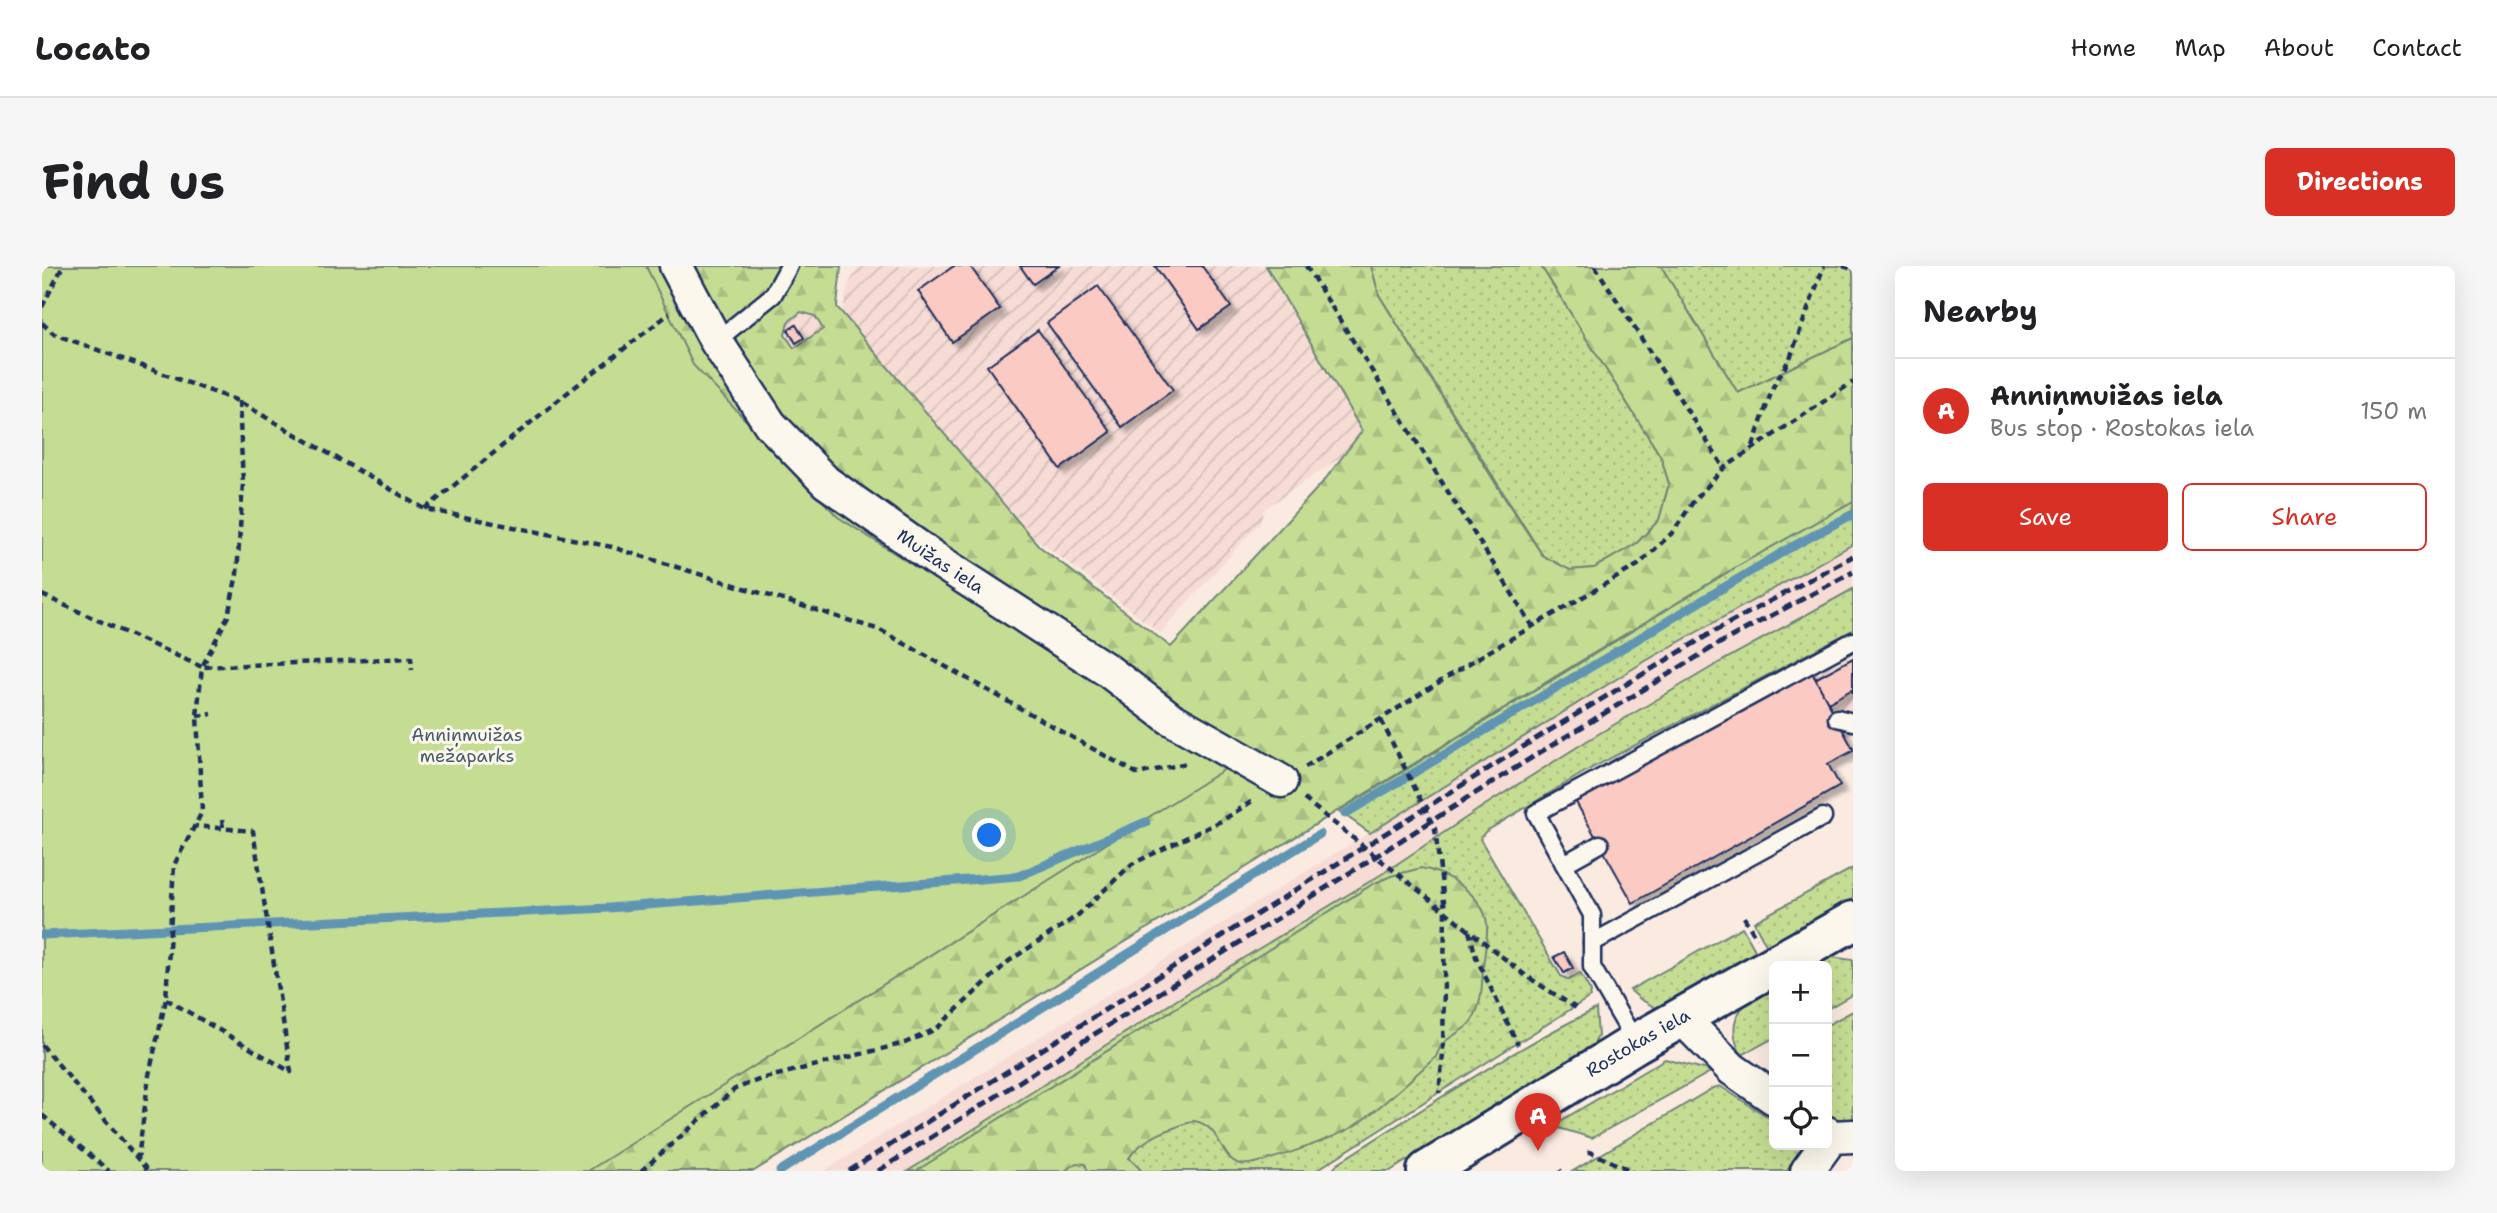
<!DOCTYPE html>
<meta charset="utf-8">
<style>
body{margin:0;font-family:"Shantell Sans",sans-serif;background:#f6f6f6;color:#202124}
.controls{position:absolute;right:21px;bottom:21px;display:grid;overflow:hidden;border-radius:10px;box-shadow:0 7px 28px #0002}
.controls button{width:63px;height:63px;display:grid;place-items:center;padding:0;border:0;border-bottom:2px solid #e0e0e0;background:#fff;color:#202124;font:35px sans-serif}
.you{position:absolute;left:948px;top:570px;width:24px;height:24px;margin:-18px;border:5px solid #fff;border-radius:50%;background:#1a73e8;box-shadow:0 0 0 10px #1a73e833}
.badge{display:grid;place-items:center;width:46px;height:46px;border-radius:50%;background:#d93025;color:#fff;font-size:23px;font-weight:700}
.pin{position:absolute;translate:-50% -58px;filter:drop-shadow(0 2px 4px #0008)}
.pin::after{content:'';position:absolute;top:37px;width:24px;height:21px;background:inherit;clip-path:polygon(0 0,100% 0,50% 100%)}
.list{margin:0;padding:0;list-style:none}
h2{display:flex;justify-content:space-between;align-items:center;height:91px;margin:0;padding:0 28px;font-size:30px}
h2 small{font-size:23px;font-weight:400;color:#757577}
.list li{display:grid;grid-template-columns:46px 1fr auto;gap:21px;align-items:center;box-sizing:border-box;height:105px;padding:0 28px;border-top:2px solid #e0e0e0}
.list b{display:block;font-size:26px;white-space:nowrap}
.list p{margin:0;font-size:23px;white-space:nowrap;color:#757577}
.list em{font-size:23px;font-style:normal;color:#757577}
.actions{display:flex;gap:14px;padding:21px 28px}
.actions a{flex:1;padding:16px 0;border:2px solid #d93025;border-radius:10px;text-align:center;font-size:24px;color:#d93025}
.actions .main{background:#d93025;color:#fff}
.icon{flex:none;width:38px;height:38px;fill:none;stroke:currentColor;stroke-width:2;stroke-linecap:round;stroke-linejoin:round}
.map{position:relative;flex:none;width:1811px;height:905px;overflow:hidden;border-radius:10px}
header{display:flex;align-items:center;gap:42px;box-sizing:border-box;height:98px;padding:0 35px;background:#fff;border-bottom:2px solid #e0e0e0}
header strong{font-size:33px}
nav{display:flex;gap:38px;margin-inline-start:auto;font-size:24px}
.intro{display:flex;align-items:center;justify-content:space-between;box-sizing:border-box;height:168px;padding:0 42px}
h1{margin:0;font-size:49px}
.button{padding:18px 32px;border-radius:10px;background:#d93025;color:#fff;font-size:24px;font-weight:700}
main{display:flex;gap:42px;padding:0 42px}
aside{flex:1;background:#fff;border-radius:10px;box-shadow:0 7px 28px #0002}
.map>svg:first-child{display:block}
.built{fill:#f7dcd5}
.industrial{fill:url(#industrial-furrows)}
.grass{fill:url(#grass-dots);stroke:#708678;stroke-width:2}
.forest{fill:url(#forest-firs);stroke:#708678;stroke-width:2;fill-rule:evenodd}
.park{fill:#c5dd93;stroke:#708678;stroke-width:2}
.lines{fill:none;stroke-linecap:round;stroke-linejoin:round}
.stream{stroke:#5f95b3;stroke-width:9}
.building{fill:#facac3;stroke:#1b2f5e;stroke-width:2;filter:url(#shadow)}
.service-casing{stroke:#1b2f5e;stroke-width:21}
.minor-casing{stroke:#1b2f5e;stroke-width:37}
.tertiary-casing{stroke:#1b2f5e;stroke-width:44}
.path{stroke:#1b2f5e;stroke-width:4.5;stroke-dasharray:7 5;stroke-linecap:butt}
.service{stroke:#fbf7ec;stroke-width:16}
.minor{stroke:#fbf7ec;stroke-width:32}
.tertiary{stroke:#fbf7ec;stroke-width:38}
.rail{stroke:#1b2f5e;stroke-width:5;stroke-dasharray:10 5;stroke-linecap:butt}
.labels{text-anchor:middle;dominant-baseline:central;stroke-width:6;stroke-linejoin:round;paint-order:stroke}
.street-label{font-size:18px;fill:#1b2f5e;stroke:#fbf7ec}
.park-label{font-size:18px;fill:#465a6b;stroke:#fbf7ec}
</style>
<header>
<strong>Locato</strong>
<nav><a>Home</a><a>Map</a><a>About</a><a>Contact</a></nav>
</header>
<div class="intro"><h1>Find us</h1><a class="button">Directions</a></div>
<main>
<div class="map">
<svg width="1811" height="905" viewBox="0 0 1811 905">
<defs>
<pattern id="industrial-furrows" width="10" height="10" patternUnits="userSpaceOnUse" patternTransform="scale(1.75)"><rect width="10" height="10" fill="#f7dcd5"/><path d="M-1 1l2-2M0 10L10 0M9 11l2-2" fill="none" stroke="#d3bdb9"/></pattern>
<pattern id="grass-dots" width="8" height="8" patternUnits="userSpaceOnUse" patternTransform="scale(1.75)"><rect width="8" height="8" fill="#c5dd93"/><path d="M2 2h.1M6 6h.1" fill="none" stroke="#a9be81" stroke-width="1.8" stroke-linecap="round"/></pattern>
<pattern id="forest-firs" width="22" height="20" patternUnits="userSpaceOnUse" patternTransform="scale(1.75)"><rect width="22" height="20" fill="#c5dd93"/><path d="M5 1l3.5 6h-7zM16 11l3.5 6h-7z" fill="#a9be81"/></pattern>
<filter id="shadow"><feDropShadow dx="6" dy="6" stdDeviation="2" flood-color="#0004"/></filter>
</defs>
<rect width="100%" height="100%" fill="#fbeae0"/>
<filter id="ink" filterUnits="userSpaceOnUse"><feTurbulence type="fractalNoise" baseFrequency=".0143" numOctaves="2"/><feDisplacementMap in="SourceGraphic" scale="14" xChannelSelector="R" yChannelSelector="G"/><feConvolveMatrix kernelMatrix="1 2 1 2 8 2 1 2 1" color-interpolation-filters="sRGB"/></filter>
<g filter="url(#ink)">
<!-- built -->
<polygon class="built" points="1811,278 1811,323 1680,395 1548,473 1440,541 1340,608 1185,702 866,905 782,905 1600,397"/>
<!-- industrial -->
<g class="industrial">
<polygon points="817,0 1237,0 1337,165 1224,242 1216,259 1118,367 992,271 800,48 806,19"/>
<polygon points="759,46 773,50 782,63 752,82 743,69 746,56"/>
<polygon points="1811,364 1811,483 1762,390"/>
</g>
<!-- grass -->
<g class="grass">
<polygon points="1329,0 1499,0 1619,191 1627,218 1617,254 1595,277 1552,302 1527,304 1501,290 1337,29"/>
<polygon points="1619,0 1811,0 1811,72 1696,127"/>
<polygon points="1811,235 1811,278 1600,397 1328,567 1297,545 1694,301"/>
<polygon points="1811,323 1811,364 1546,504 1443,566 1438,573 1519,710 1527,714 1538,707 1549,726 1548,731 1273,905 866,905 1185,702 1340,608 1440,541 1548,473 1680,395"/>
<polygon points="1811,602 1811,634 1725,681 1712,656"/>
<polygon points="1700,661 1714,686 1621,740 1614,742 1598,733 1588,724"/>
<polygon points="1789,691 1811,694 1811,728 1785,743 1785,700 1771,700"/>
<path d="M1732,723V772L1700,789C1691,775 1688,754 1702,740C1709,733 1723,728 1732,723Z"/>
<path d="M1554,743L1556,770L1551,780L1348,905H1290L1296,897C1380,844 1464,787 1554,743Z"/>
<polygon points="1811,745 1811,858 1797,855 1785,847 1785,759"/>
<polygon points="1623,793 1670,805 1550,872 1510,860"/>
<polygon points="1678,820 1732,855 1732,879 1759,879 1760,881 1745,905 1531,905 1671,822"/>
</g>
<!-- forest -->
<g class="forest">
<path d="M0,0H799L795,41L997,280L1129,381L1281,216L1320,165L1224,0H1329L1337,29L1467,239L1501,290L1528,304L1552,302L1595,277L1617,254L1627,218L1619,191L1499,0H1619L1696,127L1811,72V235L1694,301L1519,407L712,905H372ZM759,46L773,50L781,63L752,82L743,69L746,56Z"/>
<path d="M1379,602C1404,606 1442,629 1445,658C1446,672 1442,688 1441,702C1440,717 1440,735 1433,749C1423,771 1402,765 1394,791C1368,813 1343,839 1315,858C1301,869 1213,902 1198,898C1177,892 1179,859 1152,855C1130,862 1099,872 1087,892L1100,905H1046L1043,898L1034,897L1023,905H874L1331,618L1349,610Z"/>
</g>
<!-- park -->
<polygon class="park" points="0,0 604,0 651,99 796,251 1186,501 546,905 0,905"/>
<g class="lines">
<!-- stream -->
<g class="stream">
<polyline points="1303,548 1746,283 1811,248"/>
<polyline points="0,669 566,642 977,610 1104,556"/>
<polyline points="738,905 1278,568"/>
</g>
</g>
<!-- building -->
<g class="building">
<polygon points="912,0 928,0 958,43 910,76 876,25"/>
<polygon points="978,0 1017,0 991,18"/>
<polygon points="1113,0 1160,0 1189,41 1157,63"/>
<polygon points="1056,20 1131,124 1080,161 1005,57"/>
<polygon points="754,59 762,72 754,77 746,64"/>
<polygon points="996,64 1069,166 1018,203 945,100"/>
<polygon points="1811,392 1811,427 1809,424 1786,437 1773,413"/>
<polygon points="1766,399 1811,483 1811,485 1786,498 1798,520 1591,637 1531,531"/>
<polygon points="1522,686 1531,702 1522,707 1512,691"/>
</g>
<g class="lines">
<!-- service casing -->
<g class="service-casing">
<g id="service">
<polyline points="674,75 731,29 747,0"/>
<polyline points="1795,452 1811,456"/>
<polyline points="1522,598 1558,578"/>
<polyline points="1550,677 1781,551"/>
<polyline points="1594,777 1550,701 1550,649 1494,547 1811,375"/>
</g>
</g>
<!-- minor casing -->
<g class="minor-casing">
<g id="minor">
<path id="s1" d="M634,0L674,75L728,158L784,216L892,292L1065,404L1128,452L1239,515"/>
<polyline points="1639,751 1690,803 1732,832"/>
<polyline points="1785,867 1790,871 1811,870"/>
<polyline points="1765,905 1784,879"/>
</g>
</g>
<!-- tertiary casing -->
<g class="tertiary-casing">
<g id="tertiary">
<path id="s2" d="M1385,905L1594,777L1811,655"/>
</g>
</g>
<!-- path -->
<g class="path">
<polyline points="1264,0 1491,361"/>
<polyline points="1553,0 1682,202"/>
<polyline points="1801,0 1811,3"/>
<polyline points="0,41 21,0"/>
<polyline points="0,57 12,68 196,135 383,243 570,281 838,364 1096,508 1145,497"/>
<polyline points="197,135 201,217 195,308 186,350 160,401 369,392 370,404"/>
<polyline points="1711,180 1731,121 1748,92 1782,0"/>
<polyline points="383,243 525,127 628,47"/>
<polyline points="0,329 160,401 155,450 160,546 132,599 124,733 107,809 96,893"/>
<polyline points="155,450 170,448"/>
<polyline points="1339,454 1393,563 1403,644 1401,788 1397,827"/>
<polyline points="1263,501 1429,396 1596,299 1631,266 1651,236 1682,202 1811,116"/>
<polyline points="1262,533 1483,709 1537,744"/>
<polyline points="180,554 181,562"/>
<polyline points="1702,651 1714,672"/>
<polyline points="1427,665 1434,691 1476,779"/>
<polyline points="124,733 249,806 211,565 153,560"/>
<polyline points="0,779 106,905"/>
<polyline points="0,849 67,905"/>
<polyline points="1546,885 1590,905"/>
<polyline points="1278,903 1279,905"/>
<polyline points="1518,904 1519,905"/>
<polyline points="599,905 693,823 719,813 863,777 894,763 967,695 1035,650 1090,598 1181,554 1212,534"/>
</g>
<!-- service -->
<use href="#service" class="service"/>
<!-- minor -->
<use href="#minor" class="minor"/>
<!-- tertiary -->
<use href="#tertiary" class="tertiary"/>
<!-- rail -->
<g class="rail">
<polyline points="807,905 1495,472 1671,366 1811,290"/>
<polyline points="836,905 1497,487 1678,377 1811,306"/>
</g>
</g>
</g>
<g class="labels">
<!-- street labels -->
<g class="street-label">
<text stroke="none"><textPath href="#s1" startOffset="404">Muižas iela</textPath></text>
<text stroke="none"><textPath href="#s2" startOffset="247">Rostokas iela</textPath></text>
</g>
<!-- park labels -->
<g class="park-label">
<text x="425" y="469">Anniņmuižas<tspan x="425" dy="21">mežaparks</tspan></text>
</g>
</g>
</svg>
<div class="controls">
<button>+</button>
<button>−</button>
<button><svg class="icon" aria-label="locate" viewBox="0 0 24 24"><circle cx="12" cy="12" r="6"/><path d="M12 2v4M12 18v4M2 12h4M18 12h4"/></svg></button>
</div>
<div class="you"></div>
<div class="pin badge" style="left:1496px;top:885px">A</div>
</div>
<aside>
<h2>Nearby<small></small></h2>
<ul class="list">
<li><span class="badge">A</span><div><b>Anniņmuižas iela</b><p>Bus stop · Rostokas iela</p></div><em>150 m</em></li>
</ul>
<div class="actions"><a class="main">Save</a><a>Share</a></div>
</aside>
</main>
